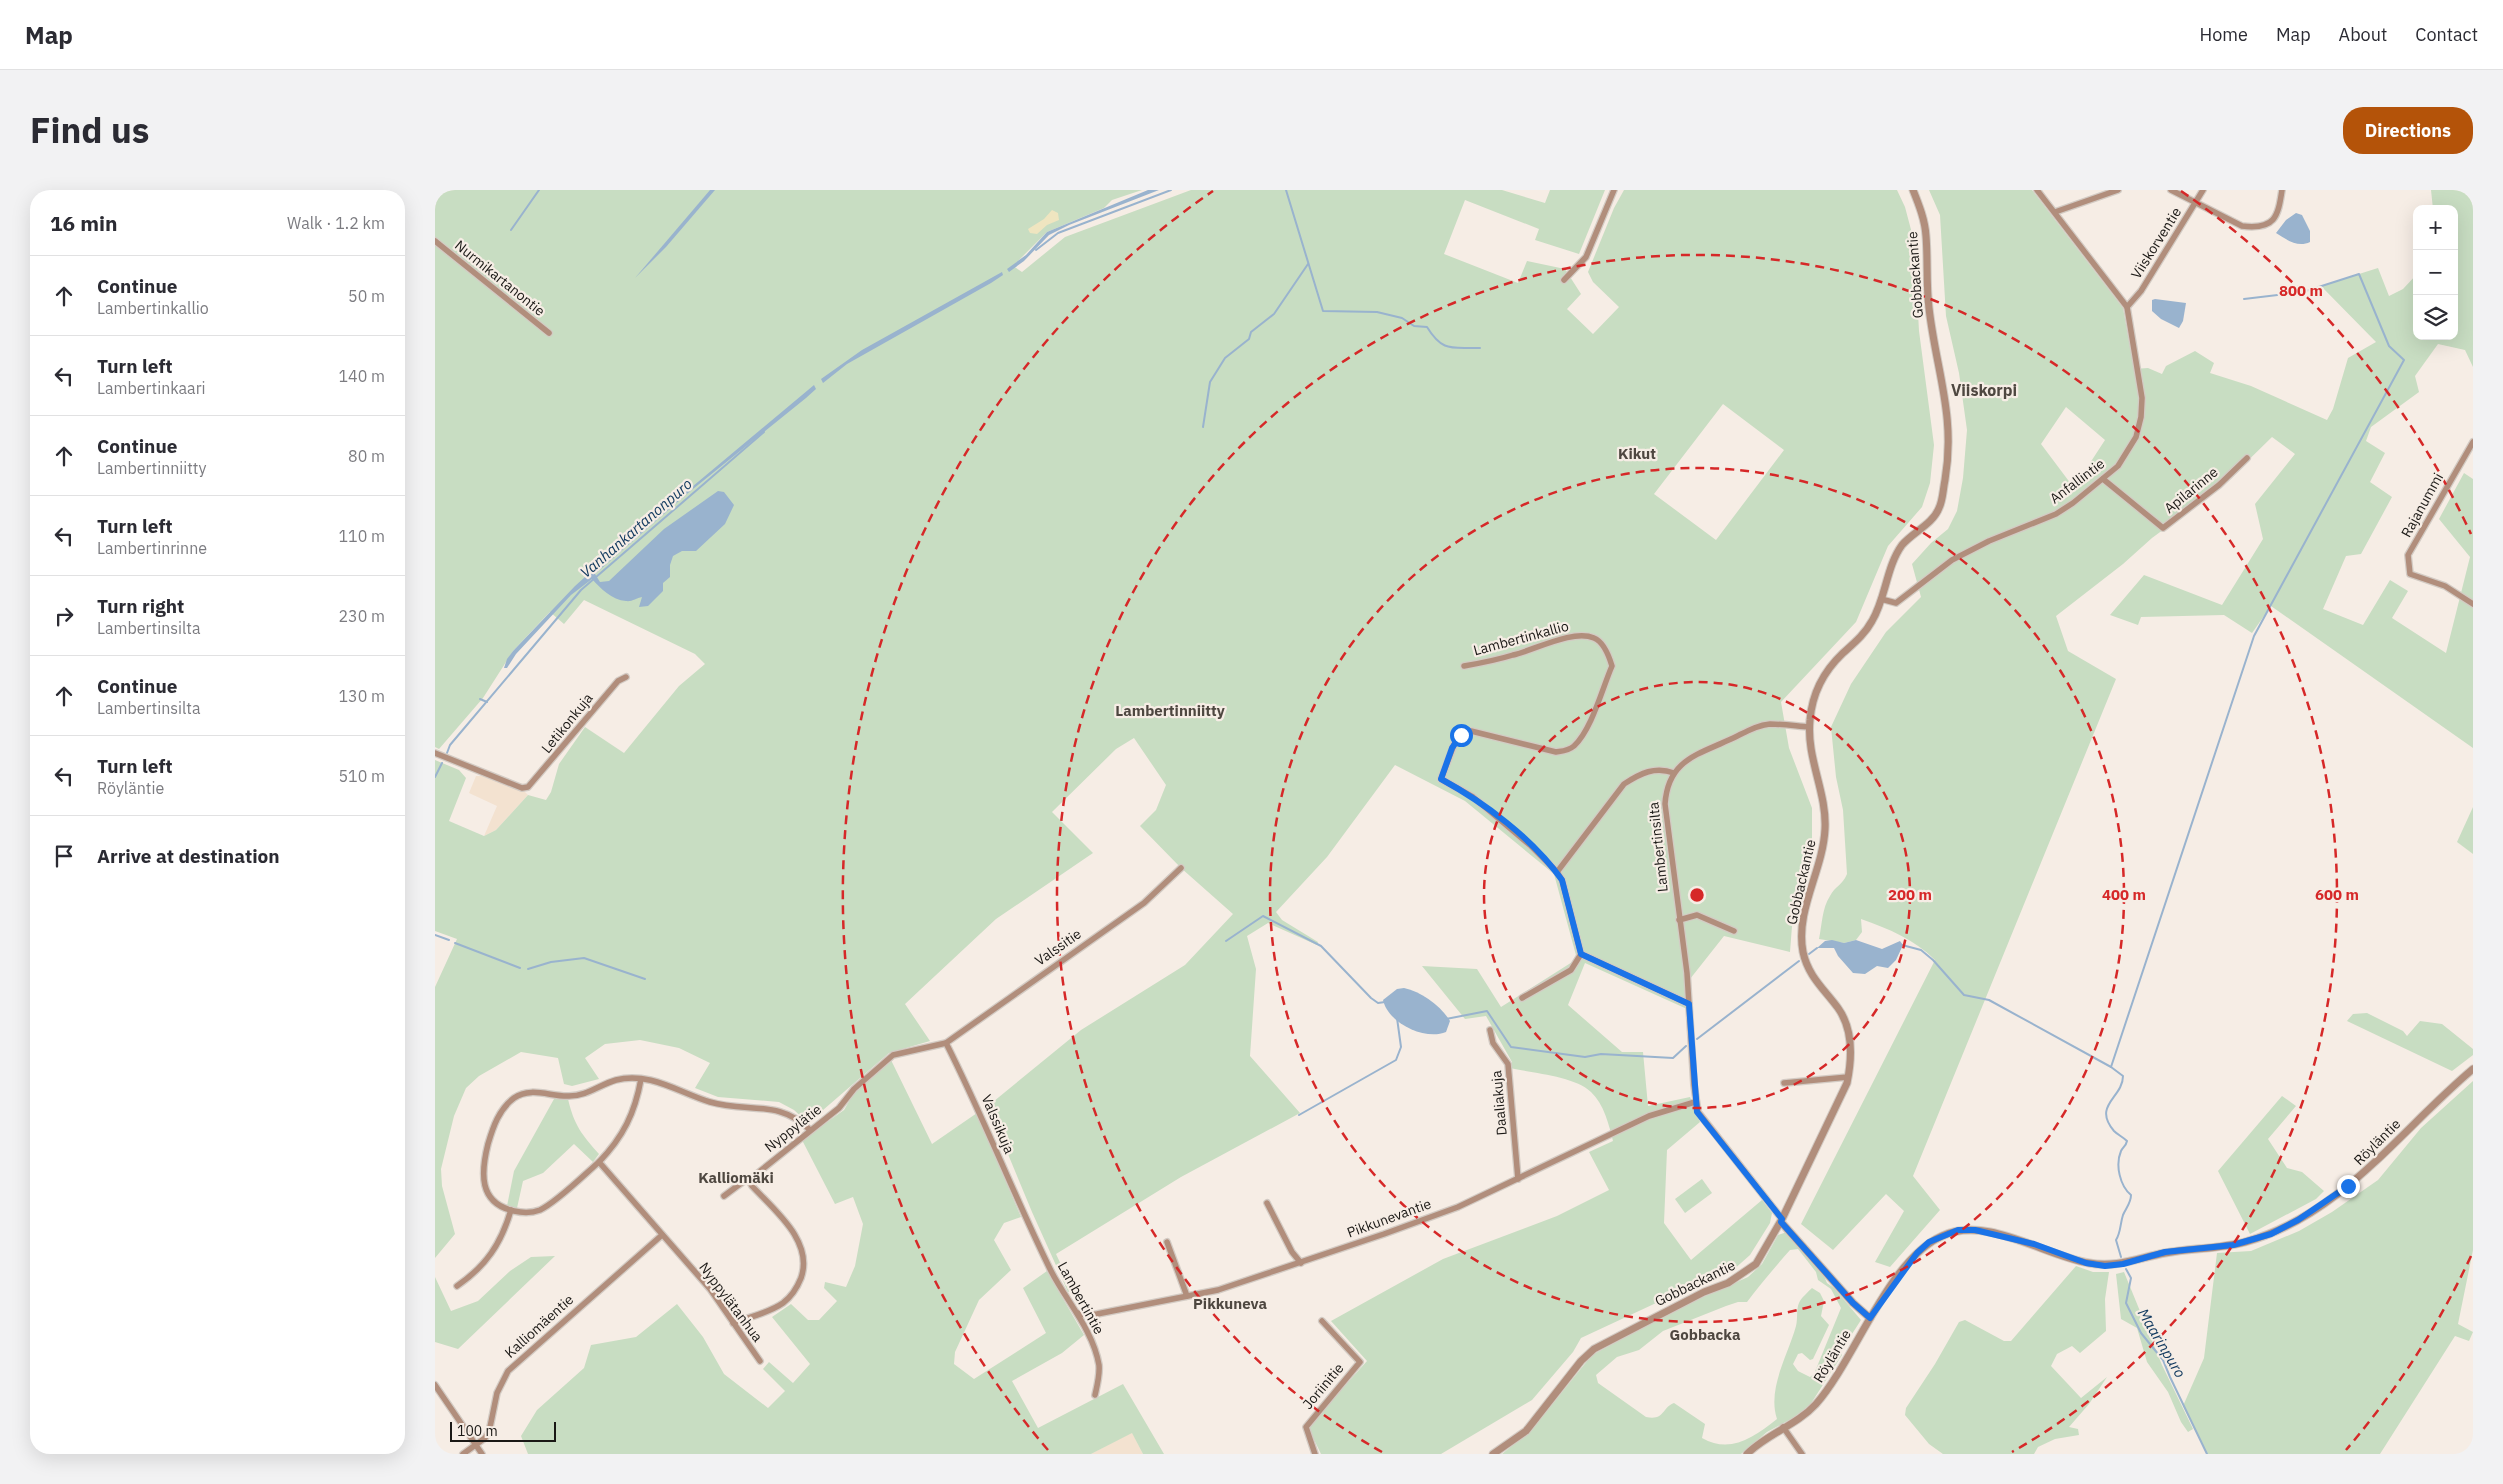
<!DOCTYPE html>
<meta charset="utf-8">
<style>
body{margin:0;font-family:"IBM Plex Sans",sans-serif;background:#f2f2f3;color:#2b2b33}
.controls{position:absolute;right:15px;top:15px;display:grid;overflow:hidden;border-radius:10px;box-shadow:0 5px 20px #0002}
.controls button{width:45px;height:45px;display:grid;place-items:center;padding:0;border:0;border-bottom:1px solid #e1e1e2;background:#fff;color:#2b2b33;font:25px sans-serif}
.scale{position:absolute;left:15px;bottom:12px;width:106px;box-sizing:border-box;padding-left:5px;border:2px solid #1a1815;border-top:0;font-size:14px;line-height:18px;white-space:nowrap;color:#1a1815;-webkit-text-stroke:4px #f6ede5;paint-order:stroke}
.stop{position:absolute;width:15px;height:15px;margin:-11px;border:4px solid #1a73e8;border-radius:50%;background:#fff}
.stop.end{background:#1a73e8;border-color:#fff;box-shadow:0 1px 5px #0008}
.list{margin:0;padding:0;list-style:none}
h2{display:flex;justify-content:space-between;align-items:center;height:65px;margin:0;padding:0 20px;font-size:21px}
h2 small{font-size:16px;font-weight:400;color:#7c7c81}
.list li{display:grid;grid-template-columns:32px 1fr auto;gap:15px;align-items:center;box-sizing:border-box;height:80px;padding:0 20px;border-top:1px solid #e1e1e2}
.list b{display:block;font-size:19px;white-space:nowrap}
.list p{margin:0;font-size:16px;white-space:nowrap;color:#7c7c81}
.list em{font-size:16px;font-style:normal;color:#7c7c81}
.icon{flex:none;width:28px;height:28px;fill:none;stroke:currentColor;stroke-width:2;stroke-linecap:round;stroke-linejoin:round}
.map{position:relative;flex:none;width:2038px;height:1264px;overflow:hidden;border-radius:20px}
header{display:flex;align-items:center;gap:30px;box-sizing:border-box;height:70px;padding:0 25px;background:#fff;border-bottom:1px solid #e1e1e2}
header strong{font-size:24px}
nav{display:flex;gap:28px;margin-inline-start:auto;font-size:18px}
.intro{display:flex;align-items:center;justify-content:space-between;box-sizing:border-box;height:120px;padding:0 30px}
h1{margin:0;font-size:35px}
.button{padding:12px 22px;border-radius:20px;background:#b45309;color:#fff;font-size:18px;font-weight:700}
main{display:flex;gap:30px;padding:0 30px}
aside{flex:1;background:#fff;border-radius:20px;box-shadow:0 5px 20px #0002}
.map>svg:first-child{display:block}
.industrial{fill:#f3e2d0}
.green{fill:#c8ddc2;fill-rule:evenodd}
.sand{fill:#efe5c0}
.water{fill:#99b3ce}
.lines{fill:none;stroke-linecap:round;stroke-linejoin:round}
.stream{stroke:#99b3ce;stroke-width:2}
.minor-casing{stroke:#d3cbc4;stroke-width:8}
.tertiary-casing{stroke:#d3cbc4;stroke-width:9}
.minor{stroke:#b18e7c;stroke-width:5.5}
.tertiary{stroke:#b18e7c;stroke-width:7}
.route{stroke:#1a73e8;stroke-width:6}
.ring{fill:none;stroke:#d62828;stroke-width:2.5;stroke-dasharray:9 6}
.labels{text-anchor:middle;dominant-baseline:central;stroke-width:4.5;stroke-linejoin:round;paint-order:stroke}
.street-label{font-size:14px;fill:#1a1815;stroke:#f6ede5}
.neighbourhood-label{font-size:15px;font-weight:bold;fill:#4e4740;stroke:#f6ede5}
.water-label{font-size:15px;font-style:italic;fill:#133b60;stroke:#f6ede5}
.quarter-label{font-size:16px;font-weight:bold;fill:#4e4740;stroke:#f6ede5}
.centre{fill:#d62828;stroke:#f6ede5;stroke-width:2.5}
.ring-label{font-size:15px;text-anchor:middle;font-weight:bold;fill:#d62828;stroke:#f6ede5;stroke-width:4.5;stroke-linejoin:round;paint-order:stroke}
</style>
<header>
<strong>Map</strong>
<nav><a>Home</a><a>Map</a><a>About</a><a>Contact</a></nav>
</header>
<div class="intro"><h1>Find us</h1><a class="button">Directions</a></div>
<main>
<aside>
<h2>16 min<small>Walk · 1.2 km</small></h2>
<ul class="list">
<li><svg class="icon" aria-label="ahead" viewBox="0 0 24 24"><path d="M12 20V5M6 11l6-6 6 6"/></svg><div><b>Continue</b><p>Lambertinkallio</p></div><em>50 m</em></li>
<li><svg class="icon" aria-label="left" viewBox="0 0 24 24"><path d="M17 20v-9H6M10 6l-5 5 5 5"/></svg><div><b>Turn left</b><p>Lambertinkaari</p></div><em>140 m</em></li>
<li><svg class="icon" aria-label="ahead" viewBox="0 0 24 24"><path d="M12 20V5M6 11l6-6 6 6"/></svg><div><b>Continue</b><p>Lambertinniitty</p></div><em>80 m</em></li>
<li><svg class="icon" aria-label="left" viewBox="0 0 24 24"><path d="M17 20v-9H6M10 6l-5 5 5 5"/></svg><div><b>Turn left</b><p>Lambertinrinne</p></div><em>110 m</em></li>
<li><svg class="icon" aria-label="right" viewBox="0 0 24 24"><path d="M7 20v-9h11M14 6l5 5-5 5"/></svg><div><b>Turn right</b><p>Lambertinsilta</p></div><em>230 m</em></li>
<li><svg class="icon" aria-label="ahead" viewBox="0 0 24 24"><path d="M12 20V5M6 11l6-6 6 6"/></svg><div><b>Continue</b><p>Lambertinsilta</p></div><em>130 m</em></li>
<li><svg class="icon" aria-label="left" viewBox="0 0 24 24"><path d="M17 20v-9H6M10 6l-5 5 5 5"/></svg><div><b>Turn left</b><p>Röyläntie</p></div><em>510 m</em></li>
<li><svg class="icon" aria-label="arrive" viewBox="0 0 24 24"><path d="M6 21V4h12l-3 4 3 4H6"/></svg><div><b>Arrive at destination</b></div></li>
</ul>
</aside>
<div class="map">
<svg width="2038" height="1264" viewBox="0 0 2038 1264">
<rect width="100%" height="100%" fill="#f6ede5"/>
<!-- industrial -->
<g class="industrial">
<polygon points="41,586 47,586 89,601 93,605 61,640 49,646 62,616 34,603"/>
<polygon points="697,1242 708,1264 656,1264"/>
</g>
<!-- green -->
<g class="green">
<path d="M0,0H707L677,10L669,18L612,42L578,76L587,82L630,47L756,0H1067L1110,13L1115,0H1170L1144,64L1100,50L1104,39L1030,10L1009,64L1083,93L1092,71L1130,79L1146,104L1132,119L1158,144L1184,117L1158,92L1153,82L1179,18L1189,0H1462L1470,17L1479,51L1484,141L1499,255L1495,293L1487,317L1453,356L1421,432L1346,512L1354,558L1377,618V649L1357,736L1355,762L1289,746L1255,789L1252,819L1150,773L1133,815L1187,862H1208L1213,916L1255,907L1265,932L1232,960L1229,1033L1256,1070L1327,1010L1337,1023L1335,1033L1315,1065L1297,1081L1282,1087L1267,1089L1249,1100L1146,1148L1138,1162L1097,1210L1006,1264H886L873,1237L932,1171L896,1131L1008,1069L1122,1026L1174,1000L1154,962L1178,951C1174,935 1169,914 1156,902C1140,886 1097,883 1075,878L1077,872L1051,826L1030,829L987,776L1042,779L1066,817L1142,769L1119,684L1030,611L960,575L892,667L841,722L847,730L883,752L882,755L833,733L812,746L821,779L815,866L865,923L746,987L621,1064L638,1100L633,1102L597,1022L553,916L646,840L750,775L798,724L746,678L705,636L721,620L731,595L699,548L681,559L617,622L658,663L561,729L470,814L495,851L454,863L373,933L359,920L344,912L283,907L260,898L275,873L244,858L205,850L170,854L150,868L164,889L137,896L129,894L123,868L86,862L44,886L31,898L19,926L6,979L7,996L20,1044L0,1068V797L22,749L0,741V570L24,580L31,588L14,631L49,646L61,640L93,605L111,610L116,602L124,574L150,537L189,563L244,496L270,474L260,464L149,410L129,434L115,422L110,427L78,461L48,508L4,559L0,557ZM1288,214L1349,260L1281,350L1219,304Z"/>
<path d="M1494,0H1597L1688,118L1699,179L1713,178L1727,184L1731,176L1760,161L1779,173L1775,183L1816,196L1892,230L1898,219L1913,168L1941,152L1886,96L1943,78L1954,106L1968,99L1982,84V146H2019V19H1998L1996,0H2038V177L2030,160L2003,154L1980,186L1984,202L1936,237L1931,251L1950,263L1935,292L1957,307L1926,364L1911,366L1888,419L1928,435L1955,390L1973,401L1957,428L2011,463L2035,367L2004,329L2029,283L2038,289V558L1836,416L1817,443L1789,425L1706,427L1703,435L1675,425L1709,385L1787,415L1828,349L1820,314L1860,264L1837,247L1786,297L1717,348L1688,374L1621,426L1633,461L1681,489L1478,986L1505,1020L1455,1077L1440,1072L1469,1021L1451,1004L1398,1060L1366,1034L1500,770C1479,749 1454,739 1426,729L1427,742L1421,750L1409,753L1384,749C1387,735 1387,718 1395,706C1400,696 1407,696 1412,684L1408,620L1401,587L1396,537L1416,494L1451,442L1486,407L1477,374L1496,353L1513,339L1522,321L1528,288L1532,240L1524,183L1511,126L1505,25ZM1631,217L1670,250L1655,273L1665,277L1639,298L1606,254Z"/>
<polygon points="2038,617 2038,664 2022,652"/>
<polygon points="1932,823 1968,841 1972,846 1985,831 2007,834 2038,859 2038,865 2017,881 1912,831 1918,824"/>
<polygon points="456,870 497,954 542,923 586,1027 569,1033 559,1050 576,1080 544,1110 520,1162 519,1174 539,1189 611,1143 588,1098 612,1081 649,1145 627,1163 577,1191 603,1238 688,1194 729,1264 708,1264 697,1243 656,1264 93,1264 86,1246 102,1220 149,1178 156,1155 201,1147 242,1114 268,1147 289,1184 333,1218 350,1201 328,1179 334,1172 358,1193 375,1174 337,1127 356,1114 373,1130 384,1130 402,1111 389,1098 390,1092 411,1097 420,1076 428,1034 418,1007 400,1014 367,950 409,920 419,903"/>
<polygon points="2038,891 2038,1060 2023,1134 2038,1142 2034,1151 2020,1146 1945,1264 1772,1264 1748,1216 1769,1168 1782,1063 1816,1061 1864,1041 1897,1022 1943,990 1986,938"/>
<polygon points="1847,906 1861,916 1833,949 1852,978 1867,982 1889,1001 1881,1009 1815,1044 1783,981"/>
<path d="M119,909H133C139,935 147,945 164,964L158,972L139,954L108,983L88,991L82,1018L72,1016L79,981Z"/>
<polygon points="1267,989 1277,1003 1250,1023 1240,1009"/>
<path d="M1352,1042L1388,1084L1392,1093L1399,1098L1426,1130L1406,1161L1407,1165L1375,1215L1358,1228L1332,1242L1306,1264H1067L1097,1239L1157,1165L1248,1116L1313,1087L1327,1074L1343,1045ZM1363,1059L1381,1082L1383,1090L1396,1099L1406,1118L1379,1184L1375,1187L1363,1181L1358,1174L1363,1164L1367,1163L1375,1170L1378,1169L1394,1135L1386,1126L1389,1111L1385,1103L1377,1098C1373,1102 1366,1108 1364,1113C1361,1119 1363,1129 1361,1136C1353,1165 1332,1199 1342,1229C1318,1248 1295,1264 1267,1248L1270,1234L1239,1213C1227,1217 1230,1231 1211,1227L1163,1193L1161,1185L1182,1167L1204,1160L1228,1141L1291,1116L1303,1112H1312C1325,1095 1340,1077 1355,1060Z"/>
<polygon points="120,1066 23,1159 0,1152 0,1087 16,1121 43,1111 75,1081 96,1067"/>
<polygon points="1641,1076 1658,1082 1674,1082 1670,1109 1671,1141 1645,1163 1637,1156 1622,1164 1616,1176 1646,1208 1672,1187 1654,1214 1634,1237 1643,1239 1644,1245 1620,1249 1603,1257 1599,1264 1508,1264 1494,1254 1470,1225 1471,1218 1500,1174 1524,1132 1530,1130 1569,1151 1576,1151"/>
<polygon points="1689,1082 1727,1175 1758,1239 1753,1242 1746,1232 1733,1202 1712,1172 1702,1138 1686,1129 1681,1084"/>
</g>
<!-- sand -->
<polygon class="sand" points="617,20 623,23 624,30 612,35 602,44 595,43 593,39 609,29"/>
<!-- water -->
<g class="water">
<polygon points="275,0 280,0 231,57 200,88"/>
<polygon points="713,0 724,0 634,35 614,45 589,71 574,82 572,79 591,65 612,42"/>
<path d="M1861,23L1867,25L1875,41V52C1863,58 1852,50 1841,43L1851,30Z"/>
<polygon points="567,82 568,85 556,93 412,174 388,193 386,189 427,160"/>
<polygon points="1720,109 1751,113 1748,131 1744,138 1726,129 1717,121 1717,110"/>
<path d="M379,195L381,199L371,208L253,303L160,384L165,392L174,391L229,339L283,301L289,302L299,315L290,334L261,361H247L238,366L235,375V387L228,393V401L213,416L204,417L207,407C201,408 197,412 191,411C177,410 165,398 157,389L136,405L81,464L72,478H69L72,469L78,461L140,396L160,378Z"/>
<polygon points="1397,750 1409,753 1421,750 1447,759 1465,751 1468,755 1461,770 1453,778 1442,776 1430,784 1418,783 1403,766 1399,758 1382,758 1390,751"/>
<path d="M969,798C987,802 1006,816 1015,831L1011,842C990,851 953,833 948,810L962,799Z"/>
</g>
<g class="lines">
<!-- stream -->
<g class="stream">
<path d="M851,0L888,121L942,122L967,128L979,136L992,137C1008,163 1017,157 1045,158"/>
<polyline points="76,40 104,0"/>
<polyline points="601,60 623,43 736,0"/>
<polyline points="768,237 775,192 790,168 814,149 816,142 839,124 873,74"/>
<polyline points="45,509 52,512"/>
<polyline points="12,563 15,555 146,400 329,242"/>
<polyline points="0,587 7,573"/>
<polyline points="0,745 14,750"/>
<polyline points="791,751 828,726 886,756 936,808 943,813 950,812"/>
<polyline points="20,753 85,778"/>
<path d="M1467,755L1486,760L1498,770L1529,805L1554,810L1676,877L1688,886C1688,908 1657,915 1679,941C1683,945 1688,947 1692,951C1691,956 1688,957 1686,961C1680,975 1685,996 1696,1005C1696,1013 1691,1018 1688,1025C1685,1034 1686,1042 1681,1050L1686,1067"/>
<polyline points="1374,764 1382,758"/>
<polyline points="93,779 116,772 149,768 210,789"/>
<polyline points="1011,829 1052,821 1076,857 1150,867 1166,864 1238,868 1251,856"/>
<polyline points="1262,849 1364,771"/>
<polyline points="1676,877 1819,446 1969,170 1954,156 1924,84 1868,102 1809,109"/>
<polyline points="864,925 961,870 966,857 962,828"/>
<polyline points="1691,1079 1696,1088 1691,1113 1706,1143 1728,1170 1735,1187 1772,1264"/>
<polyline points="2037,1264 2038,1263"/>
</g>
<!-- minor casing -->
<g class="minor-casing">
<g id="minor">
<path d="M1736,0L1807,36C1840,40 1843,27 1847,0"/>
<polyline points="1620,22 1683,0"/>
<polyline points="0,51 114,143"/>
<polyline points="1129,90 1151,67 1179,0"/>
<polyline points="1692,117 1706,101 1768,0"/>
<polyline points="2038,252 1973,365 1975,384 2010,396 2038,414"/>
<polyline points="1668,289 1728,338 1784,295 1812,268"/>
<polyline points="1446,409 1461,413 1517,370 1554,351 1621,324 1638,313 1683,276 1701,247 1706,227 1707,208 1692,117 1602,0"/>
<path d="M1029,476C1046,473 1062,470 1078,465C1100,460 1138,439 1159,448C1169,452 1174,466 1177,476C1167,499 1157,539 1139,556C1133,561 1127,561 1121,562L1036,541L1020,552L1006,589L1038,607L1096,656L1122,682L1127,690L1146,764L1136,780L1087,808"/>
<polyline points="0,563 87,598 93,597 183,491 191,487"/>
<path d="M1122,682L1189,594C1206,583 1220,576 1239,583"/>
<polyline points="1244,730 1262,725 1299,741"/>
<polyline points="1146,764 1254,814"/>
<polyline points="1055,840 1058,853 1073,874 1083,989"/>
<path d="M511,853C549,928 579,1006 616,1081C632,1112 658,1140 664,1175C665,1185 662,1196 660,1205"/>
<path d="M206,889C200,923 188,947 164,972L275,1099L325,1171"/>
<polyline points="1349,893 1413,887"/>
<path d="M164,972C149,985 122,1012 105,1020C97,1023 88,1023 79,1021C43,1013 46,982 53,954C58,937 64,919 79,908C96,896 116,907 134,906C152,906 164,895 181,890C214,881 245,903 275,912C312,923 344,909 375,940"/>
<polyline points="289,1006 309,991 314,990"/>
<polyline points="832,1013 857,1062 866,1073"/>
<path d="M1347,1029L1263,922L1259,895L1252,783L1230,614C1233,570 1262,565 1296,549C1309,543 1321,535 1335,534C1348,534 1361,536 1374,537"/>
<polyline points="732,1052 752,1106"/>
<path d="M22,1096C51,1076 66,1054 76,1020"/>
<polyline points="643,1123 650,1125 662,1124 783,1100 949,1044 1023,1017 1214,926 1260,912"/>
<path d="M298,1133C314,1127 334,1123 348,1113C356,1107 362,1098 366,1088C379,1051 339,1020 317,996L314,990L404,918L419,899L458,865L511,853L709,713L746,678"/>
<polyline points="0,1195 47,1264"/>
<polyline points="1348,1237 1367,1264"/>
<polyline points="28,1264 50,1248 54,1242 62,1203 73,1181 227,1045"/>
<polyline points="880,1264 871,1237 925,1172 887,1131"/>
</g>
</g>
<!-- tertiary casing -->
<g class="tertiary-casing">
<g id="tertiary">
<polyline points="1346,1032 1418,1113 1435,1128"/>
<path d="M1058,1264L1091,1241L1146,1171L1159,1159L1269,1102L1293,1093L1321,1074L1347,1029L1412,893C1417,869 1418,839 1403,818C1389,799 1373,786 1368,762C1360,720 1388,681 1390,639C1392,602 1371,568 1375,530C1377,504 1389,481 1408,463C1419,453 1430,444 1437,431C1451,408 1451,377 1467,355C1478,342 1498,334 1504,318C1508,310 1508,299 1510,290C1521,226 1501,180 1494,118C1491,94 1493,70 1491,46C1490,30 1484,15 1478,0"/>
<path d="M1312,1264C1332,1244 1362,1235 1381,1214C1420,1170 1453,1070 1507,1046C1553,1025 1609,1066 1654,1073C1682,1078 1703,1068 1730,1063C1756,1058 1784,1059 1810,1052C1906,1026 1965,940 2038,879"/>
</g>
</g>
<!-- minor -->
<use href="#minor" class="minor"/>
<!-- tertiary -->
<use href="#tertiary" class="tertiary"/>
</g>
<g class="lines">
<!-- route -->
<path class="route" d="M1026,545L1017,558L1006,589C1050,613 1097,648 1127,690L1146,764L1254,814L1262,922L1347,1029L1346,1032L1418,1113L1435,1128L1482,1063L1494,1052L1523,1040H1540L1599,1054L1651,1073L1670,1076L1688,1074L1730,1062L1798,1055L1836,1044L1863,1030L1913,996"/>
</g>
<!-- distance rings -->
<g class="ring">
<circle cx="1262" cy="705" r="213"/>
<circle cx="1262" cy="705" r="427"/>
<path d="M947 1262A640 640 0 1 1 1577 1262"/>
<path d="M2036 1066A854 854 0 0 1 1911 1260M613 1260A854 854 0 0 1 778 1M1746 1A854 854 0 0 1 2036 344"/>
</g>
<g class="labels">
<!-- street labels -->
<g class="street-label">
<text transform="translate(1721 53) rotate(-58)">Viiskorventie</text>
<text transform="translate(1480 85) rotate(-94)">Gobbackantie</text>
<text transform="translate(65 88) rotate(39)">Nurmikartanontie</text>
<text transform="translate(1642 291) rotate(-37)">Anfallintie</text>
<text transform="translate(1756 300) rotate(-39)">Apilarinne</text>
<text transform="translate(1987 315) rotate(-61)">Rajanummi</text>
<text transform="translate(1086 448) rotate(-15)">Lambertinkallio</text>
<text transform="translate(132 533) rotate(-51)">Letikonkuja</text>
<text transform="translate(1223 657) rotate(-96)">Lambertinsilta</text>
<text transform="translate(1366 692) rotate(-77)">Gobbackantie</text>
<text transform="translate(623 757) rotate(-35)">Valssitie</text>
<text transform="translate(1064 913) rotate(-95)">Daaliakuja</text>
<text transform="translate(563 934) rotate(67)">Valssikuja</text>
<text transform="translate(358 938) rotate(-38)">Nyppylätie</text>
<text transform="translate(1942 952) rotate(-45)">Röyläntie</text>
<text transform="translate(954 1028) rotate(-20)">Pikkunevantie</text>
<text transform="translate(1260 1093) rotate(-26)">Gobbackantie</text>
<text transform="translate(646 1108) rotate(61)">Lambertintie</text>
<text transform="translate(296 1112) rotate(53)">Nyppylätanhua</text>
<text transform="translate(104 1136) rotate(-42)">Kalliomäentie</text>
<text transform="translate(1397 1166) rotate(-59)">Röyläntie</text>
<text transform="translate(888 1196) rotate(-50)">Joriinitie</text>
</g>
<!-- neighbourhood labels -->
<g class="neighbourhood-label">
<text x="1202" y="263">Kikut</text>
<text x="735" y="520">Lambertinniitty</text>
<text x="301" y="987">Kalliomäki</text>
<text x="795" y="1113">Pikkuneva</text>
<text x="1270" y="1144">Gobbacka</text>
</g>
<!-- water labels -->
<g class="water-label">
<text transform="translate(201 338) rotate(-41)">Vanhankartanonpuro</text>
<text transform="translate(1727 1153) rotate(59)">Maarinpuro</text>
</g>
<!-- quarter labels -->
<g class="quarter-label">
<text x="1549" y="200">Viiskorpi</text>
</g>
</g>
<circle cx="1262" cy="705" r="8" class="centre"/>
<g class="ring-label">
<text x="1866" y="106">800 m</text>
<text x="1475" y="710">200 m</text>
<text x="1689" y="710">400 m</text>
<text x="1902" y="710">600 m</text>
</g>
</svg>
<div class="controls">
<button>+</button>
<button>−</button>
<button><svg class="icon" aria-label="layers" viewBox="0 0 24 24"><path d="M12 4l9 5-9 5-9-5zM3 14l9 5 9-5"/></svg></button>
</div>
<div class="scale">100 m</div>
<div class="stop" style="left:1026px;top:545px"></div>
<div class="stop end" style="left:1913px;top:996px"></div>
</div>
</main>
